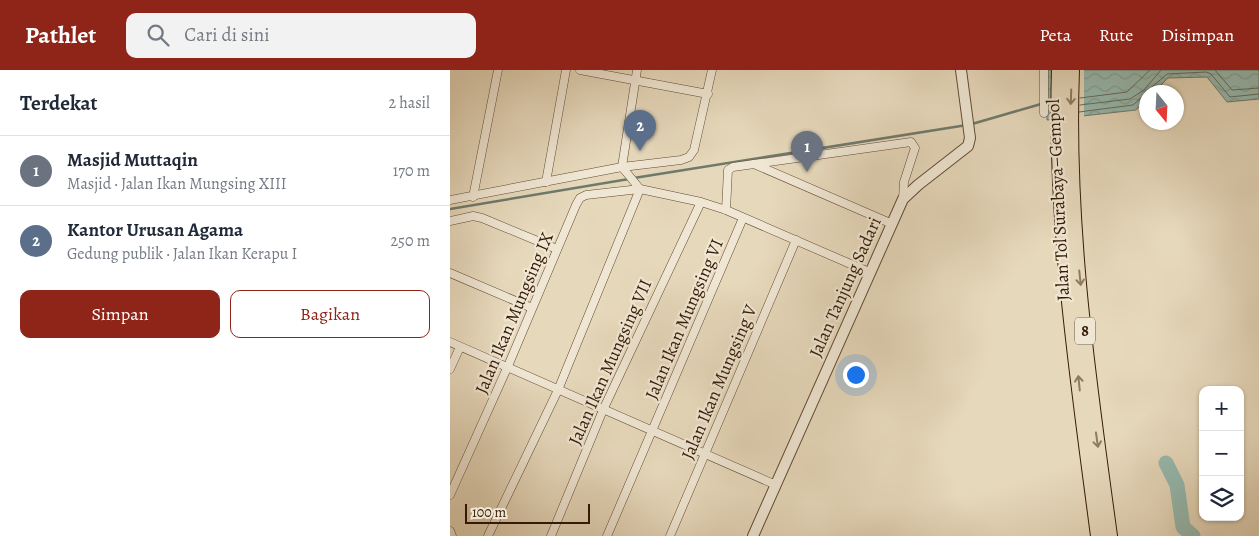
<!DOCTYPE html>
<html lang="id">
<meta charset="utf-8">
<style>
body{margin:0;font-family:Alegreya,serif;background:#f2f2f3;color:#1f2937}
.controls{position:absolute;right:15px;bottom:15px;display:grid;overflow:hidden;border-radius:10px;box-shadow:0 1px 4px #0004}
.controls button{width:45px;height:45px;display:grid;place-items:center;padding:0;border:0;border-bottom:1px solid #e0e1e3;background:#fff;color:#1f2937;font:25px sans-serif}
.compass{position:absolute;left:689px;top:15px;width:45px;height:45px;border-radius:50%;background:#fff;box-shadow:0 1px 4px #0004;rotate:162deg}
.scale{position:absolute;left:15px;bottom:12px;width:125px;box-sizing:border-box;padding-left:5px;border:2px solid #351b06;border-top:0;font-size:14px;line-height:18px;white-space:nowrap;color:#351b06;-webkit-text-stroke:4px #efe6d3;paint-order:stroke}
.you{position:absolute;left:405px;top:304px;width:18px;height:18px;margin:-12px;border:4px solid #fff;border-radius:50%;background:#1a73e8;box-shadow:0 0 0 8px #1a73e833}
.badge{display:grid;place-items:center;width:32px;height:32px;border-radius:50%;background:#8f2418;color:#fff;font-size:16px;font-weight:700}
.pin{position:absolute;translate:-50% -41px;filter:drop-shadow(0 1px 2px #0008)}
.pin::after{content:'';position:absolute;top:26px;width:18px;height:15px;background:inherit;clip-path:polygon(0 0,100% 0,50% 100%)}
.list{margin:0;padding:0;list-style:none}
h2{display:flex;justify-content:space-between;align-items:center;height:65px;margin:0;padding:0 20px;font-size:21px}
h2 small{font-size:16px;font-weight:400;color:#747a83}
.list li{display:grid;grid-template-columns:32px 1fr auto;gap:15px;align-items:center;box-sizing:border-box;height:70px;padding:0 20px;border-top:1px solid #e0e1e3}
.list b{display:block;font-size:19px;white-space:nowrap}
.list p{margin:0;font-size:16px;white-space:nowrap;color:#747a83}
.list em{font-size:16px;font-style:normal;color:#747a83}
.actions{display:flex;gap:10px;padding:15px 20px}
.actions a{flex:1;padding:11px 0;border:1px solid #8f2418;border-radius:10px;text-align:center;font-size:18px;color:#8f2418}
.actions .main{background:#8f2418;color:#fff}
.icon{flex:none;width:28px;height:28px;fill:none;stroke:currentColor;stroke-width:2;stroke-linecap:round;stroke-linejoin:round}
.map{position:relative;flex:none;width:809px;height:466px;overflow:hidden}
header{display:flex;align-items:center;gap:30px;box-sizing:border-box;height:70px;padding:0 25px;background:#8f2418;color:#fff}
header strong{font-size:24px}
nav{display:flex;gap:28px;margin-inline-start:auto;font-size:18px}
.search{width:350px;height:45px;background:#f2f2f3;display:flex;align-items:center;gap:12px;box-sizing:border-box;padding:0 18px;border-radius:10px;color:#747a83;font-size:19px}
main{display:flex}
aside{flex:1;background:#fff}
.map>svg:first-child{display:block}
.water{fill:url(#water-waves);stroke:#6f7a6c}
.pier{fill:#e6d8bb}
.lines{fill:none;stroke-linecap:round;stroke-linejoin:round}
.shore{stroke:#666a5b;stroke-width:1}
.stream{stroke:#6f7a6c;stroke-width:2.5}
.river{stroke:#96bab0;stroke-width:15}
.minor-casing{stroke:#614a33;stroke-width:9}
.tertiary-casing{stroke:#614a33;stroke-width:12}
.motorway-casing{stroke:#351b06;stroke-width:16}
.minor{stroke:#efe6d3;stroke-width:8}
.tertiary{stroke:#efe6d3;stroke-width:10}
.motorway{stroke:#e6d8bb;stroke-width:14}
.oneway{stroke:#8e7a60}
.labels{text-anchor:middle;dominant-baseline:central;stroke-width:4.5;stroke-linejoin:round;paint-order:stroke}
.shield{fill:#efe6d3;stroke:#6d5844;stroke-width:1}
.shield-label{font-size:16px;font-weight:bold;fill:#351b06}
.street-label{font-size:18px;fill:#351b06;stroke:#efe6d3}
</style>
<header>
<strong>Pathlet</strong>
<div class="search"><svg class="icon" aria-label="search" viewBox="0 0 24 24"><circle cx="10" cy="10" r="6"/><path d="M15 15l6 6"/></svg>Cari di sini</div>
<nav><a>Peta</a><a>Rute</a><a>Disimpan</a></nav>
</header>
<main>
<aside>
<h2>Terdekat<small>2 hasil</small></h2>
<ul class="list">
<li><span class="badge" style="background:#6b7280">1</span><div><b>Masjid Muttaqin</b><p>Masjid · Jalan Ikan Mungsing XIII</p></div><em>170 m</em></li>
<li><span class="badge" style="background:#5c6f8a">2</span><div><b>Kantor Urusan Agama</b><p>Gedung publik · Jalan Ikan Kerapu I</p></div><em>250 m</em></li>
</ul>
<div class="actions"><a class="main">Simpan</a><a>Bagikan</a></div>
</aside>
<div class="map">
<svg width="809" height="466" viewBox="0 0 809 466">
<defs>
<pattern id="water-waves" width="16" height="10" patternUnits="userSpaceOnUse" patternTransform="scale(1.25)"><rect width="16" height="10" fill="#96bab0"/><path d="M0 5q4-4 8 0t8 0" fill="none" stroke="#829f96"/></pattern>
</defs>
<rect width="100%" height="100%" fill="#e6d8bb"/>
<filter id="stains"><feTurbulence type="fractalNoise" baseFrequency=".004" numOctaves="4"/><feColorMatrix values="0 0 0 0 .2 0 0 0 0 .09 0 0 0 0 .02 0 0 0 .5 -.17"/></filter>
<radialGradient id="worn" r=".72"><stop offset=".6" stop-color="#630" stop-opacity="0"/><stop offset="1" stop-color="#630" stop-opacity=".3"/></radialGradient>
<!-- water -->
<polygon class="water" points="596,0 809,0 809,29 777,32 757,7 718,8 704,22 696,22 696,29 686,40 597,50"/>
<!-- pier -->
<rect class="pier" x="604" y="0" width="30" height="49"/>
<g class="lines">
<!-- shore -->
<g class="shore">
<polyline points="765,0 782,20 809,18"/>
<polyline points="701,22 702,17 717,4 756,2 761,4 780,27 809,24"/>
<polyline points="630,28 677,22 700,0"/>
<polyline points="630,35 680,29 694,20 711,0"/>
<polyline points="629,42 683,35 692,27 696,26"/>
</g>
<!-- stream -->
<g class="stream">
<polyline points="522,54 591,34"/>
<polyline points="184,108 517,55"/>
<polyline points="0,139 179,109"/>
</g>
<!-- river -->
<polyline class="river" points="716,393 727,415 733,457 743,466"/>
<!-- minor casing -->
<g class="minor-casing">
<g id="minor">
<polyline points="130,0 258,24"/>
<polyline points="594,43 594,0"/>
<polyline points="304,94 440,153"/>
<polyline points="96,112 116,0"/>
<polyline points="23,127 48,0"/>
<polyline points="0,130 172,97 231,90 239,87 244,80 262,0"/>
<polyline points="276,140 278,100 283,97 461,72 465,78 454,112 453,129"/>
<polyline points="0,151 23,146 32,148 107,179"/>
<polyline points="0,203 82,238"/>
<polyline points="0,272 326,415"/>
<polyline points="0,299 10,277"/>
<polyline points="0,425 58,296 126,135 130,128 136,125 190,119 251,132 276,140 419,202"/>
<polyline points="0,461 2,466"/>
<polyline points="38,466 108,320 190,119 172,97 187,0"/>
<polyline points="101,466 153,340 251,132"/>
<polyline points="157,466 293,148"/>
<polyline points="220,466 346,170"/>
</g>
</g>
<!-- tertiary casing -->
<g class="tertiary-casing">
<polyline id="tertiary" points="303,466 453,129 468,115 518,76 520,68 511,0"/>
</g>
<!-- motorway casing -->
<g class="motorway-casing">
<g id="motorway">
<path d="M609,0C604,155 628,312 648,466"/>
<path d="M622,0C616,156 639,312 660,466"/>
</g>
</g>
<!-- minor -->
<use href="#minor" class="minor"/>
<!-- tertiary -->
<use href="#tertiary" class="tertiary"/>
<!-- motorway -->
<use href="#motorway" class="motorway"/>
</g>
<!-- one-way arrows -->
<defs><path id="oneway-shaft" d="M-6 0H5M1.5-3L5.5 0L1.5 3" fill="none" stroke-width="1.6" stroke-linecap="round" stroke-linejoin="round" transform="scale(1.25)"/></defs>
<g class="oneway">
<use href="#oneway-shaft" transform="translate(621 27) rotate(92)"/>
<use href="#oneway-shaft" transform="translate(630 208) rotate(84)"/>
<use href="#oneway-shaft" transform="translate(629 313) rotate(-96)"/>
<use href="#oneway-shaft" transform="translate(647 370) rotate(82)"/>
</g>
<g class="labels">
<!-- shield labels -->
<rect class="shield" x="625" y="247.5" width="20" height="27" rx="4"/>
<g class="shield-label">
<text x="635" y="261">8</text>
</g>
<!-- street labels -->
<g class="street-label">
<text transform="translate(608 130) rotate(-93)">Jalan Tol Surabaya–Gempol</text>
<text transform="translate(395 217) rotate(-66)">Jalan Tanjung Sadari</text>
<text transform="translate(64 243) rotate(-67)">Jalan Ikan Mungsing IX</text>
<text transform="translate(234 249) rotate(-67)">Jalan Ikan Mungsing VI</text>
<text transform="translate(160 292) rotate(-66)">Jalan Ikan Mungsing VII</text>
<text transform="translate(269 312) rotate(-67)">Jalan Ikan Mungsing V</text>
</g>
</g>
<rect width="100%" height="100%" filter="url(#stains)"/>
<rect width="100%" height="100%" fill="url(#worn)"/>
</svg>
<div class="controls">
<button>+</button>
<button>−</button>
<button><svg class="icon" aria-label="layers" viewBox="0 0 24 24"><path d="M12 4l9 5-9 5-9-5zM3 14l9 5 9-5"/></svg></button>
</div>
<svg class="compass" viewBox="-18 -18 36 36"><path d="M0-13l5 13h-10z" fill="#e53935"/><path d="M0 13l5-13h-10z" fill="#747a83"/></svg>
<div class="scale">100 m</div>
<div class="you"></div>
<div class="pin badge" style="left:357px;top:102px;background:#6b7280">1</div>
<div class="pin badge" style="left:190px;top:81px;background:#5c6f8a">2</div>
</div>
</main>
